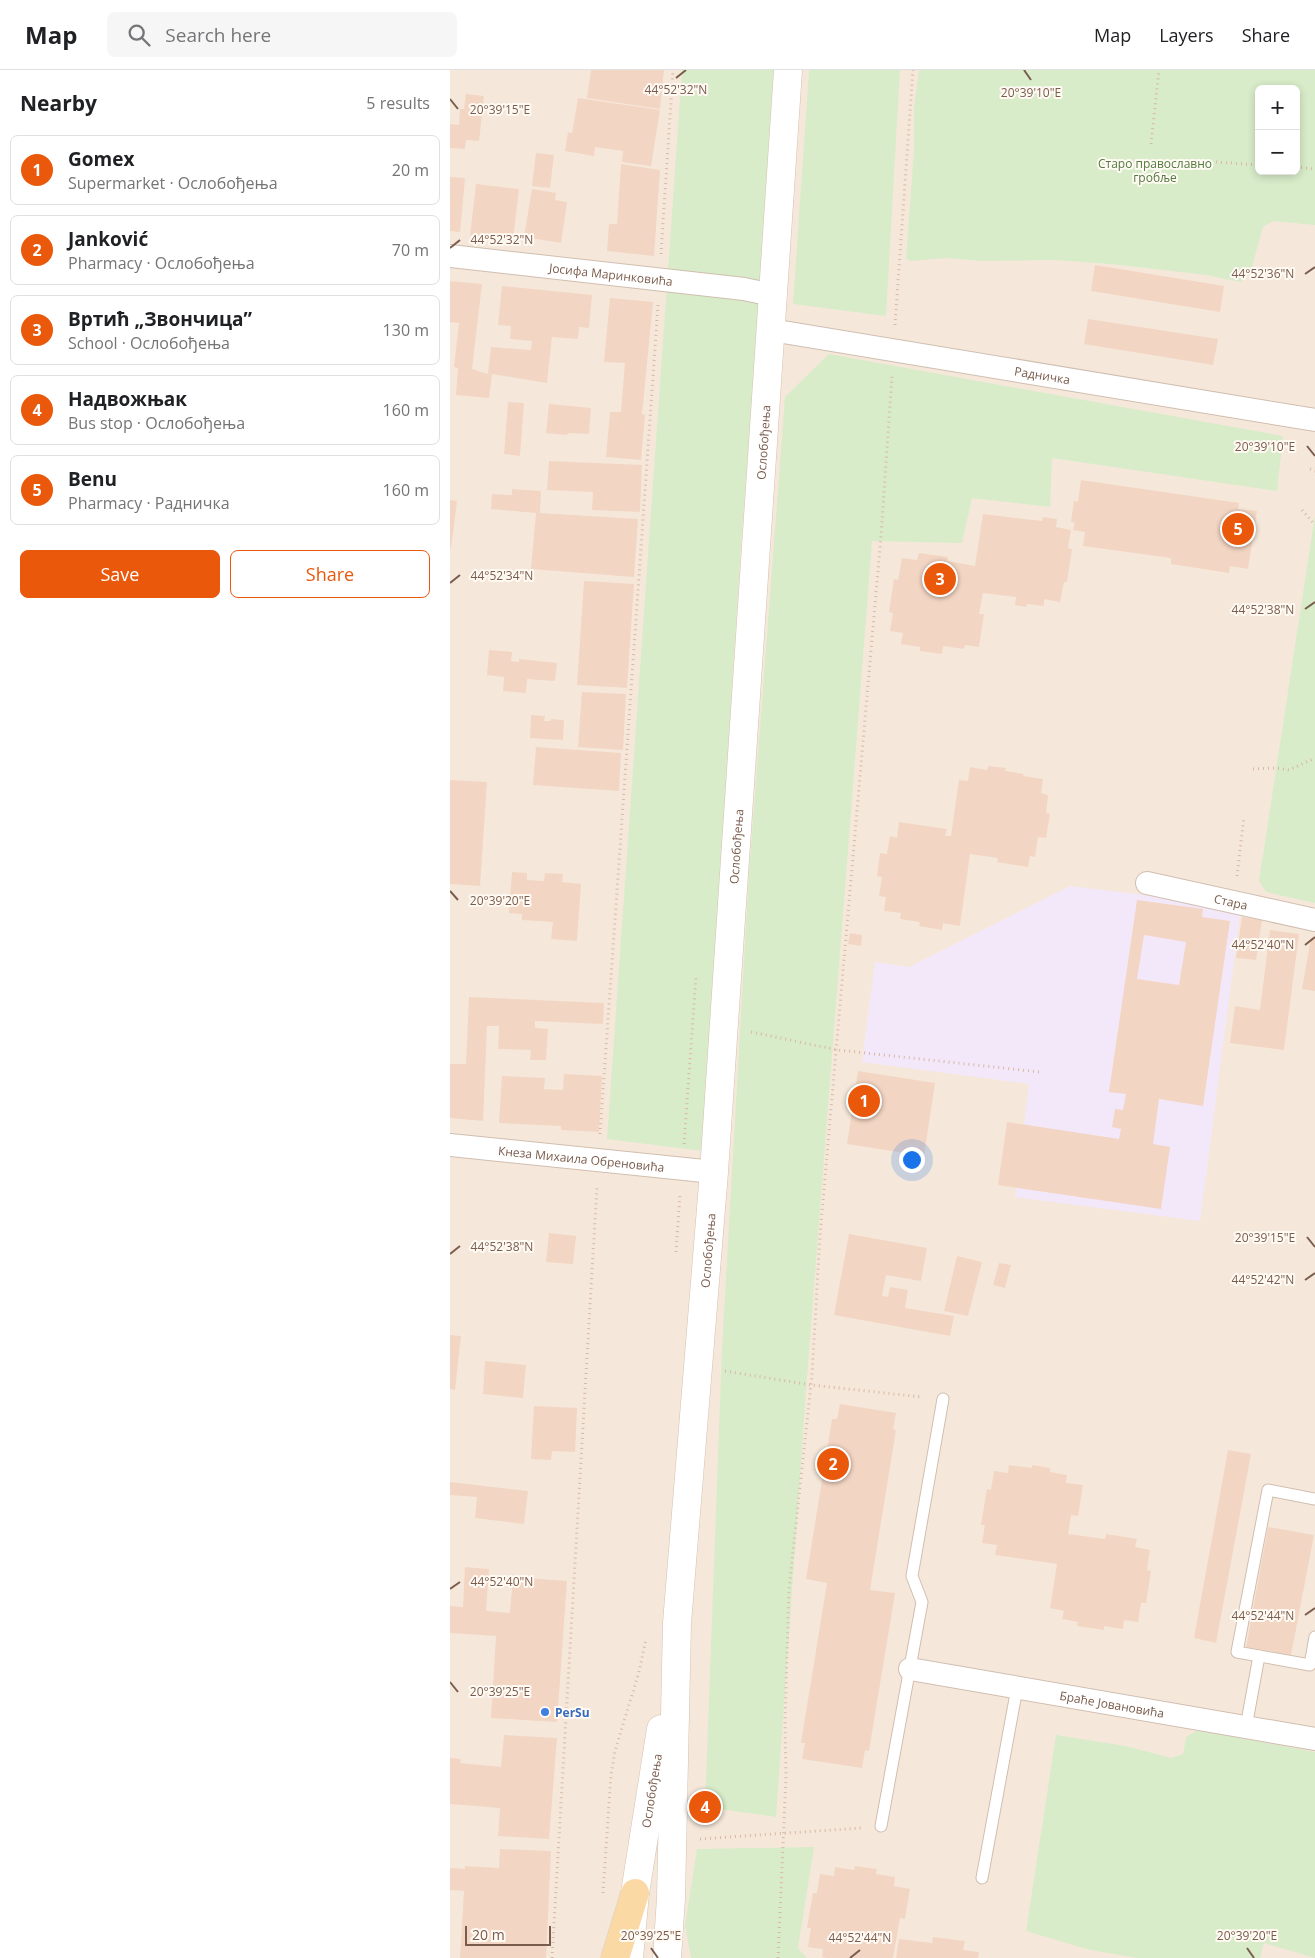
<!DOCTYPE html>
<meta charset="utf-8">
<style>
body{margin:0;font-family:"Open Sans",sans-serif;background:#f6f6f6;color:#202124}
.controls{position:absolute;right:15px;top:15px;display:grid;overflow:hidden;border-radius:8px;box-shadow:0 2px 8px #0003}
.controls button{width:45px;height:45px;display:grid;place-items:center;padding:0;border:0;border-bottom:1px solid #e0e0e0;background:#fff;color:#202124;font:25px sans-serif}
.scale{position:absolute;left:15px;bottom:12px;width:86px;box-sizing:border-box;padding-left:5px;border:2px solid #7a5c4d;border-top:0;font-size:14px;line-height:18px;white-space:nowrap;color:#7a5c4d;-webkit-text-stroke:4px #fffaf3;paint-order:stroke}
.you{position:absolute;left:461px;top:1089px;width:18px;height:18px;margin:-12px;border:4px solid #fff;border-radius:50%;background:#1a73e8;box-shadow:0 0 0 8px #1a73e833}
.badge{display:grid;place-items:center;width:32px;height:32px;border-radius:50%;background:#ea580c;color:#fff;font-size:16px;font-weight:700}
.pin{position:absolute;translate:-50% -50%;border:2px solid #fff;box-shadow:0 1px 5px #0006}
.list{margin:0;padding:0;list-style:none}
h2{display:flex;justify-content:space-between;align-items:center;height:65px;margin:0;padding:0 20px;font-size:21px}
h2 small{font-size:16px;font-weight:400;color:#757577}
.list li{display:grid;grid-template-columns:32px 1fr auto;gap:15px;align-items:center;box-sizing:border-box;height:70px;margin:0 10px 10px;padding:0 10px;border:1px solid #e0e0e0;border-radius:8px}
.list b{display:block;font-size:19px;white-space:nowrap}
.list p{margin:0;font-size:16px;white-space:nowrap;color:#757577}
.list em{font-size:16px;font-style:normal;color:#757577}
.actions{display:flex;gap:10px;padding:15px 20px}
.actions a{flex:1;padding:11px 0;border:1px solid #ea580c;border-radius:8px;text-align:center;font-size:18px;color:#ea580c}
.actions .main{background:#ea580c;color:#fff}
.icon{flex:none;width:28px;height:28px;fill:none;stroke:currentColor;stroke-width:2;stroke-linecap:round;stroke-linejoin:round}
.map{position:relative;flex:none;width:865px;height:1888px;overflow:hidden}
header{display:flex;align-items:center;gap:30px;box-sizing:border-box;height:70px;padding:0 25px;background:#fff;border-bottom:1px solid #e0e0e0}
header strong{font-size:24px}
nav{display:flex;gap:28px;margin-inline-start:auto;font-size:18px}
.search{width:350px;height:45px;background:#f6f6f6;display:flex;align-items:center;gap:12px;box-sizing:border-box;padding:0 18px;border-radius:8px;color:#757577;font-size:19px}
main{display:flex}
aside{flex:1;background:#fff}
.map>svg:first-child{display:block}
.residential{fill:#f5e8da;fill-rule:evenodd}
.education{fill:#f3e8fa}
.green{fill:#d8ecc9;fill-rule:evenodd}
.building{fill:#f3d5c3;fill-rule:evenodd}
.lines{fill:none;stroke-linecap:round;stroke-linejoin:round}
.lane-casing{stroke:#d1beb0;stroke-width:13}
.street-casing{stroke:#d1beb0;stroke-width:24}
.secondary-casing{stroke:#d6c0b0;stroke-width:29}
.primary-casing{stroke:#dad1cd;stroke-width:29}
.path{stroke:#d9b8a5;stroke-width:3;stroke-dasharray:1 4;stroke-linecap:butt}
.lane{stroke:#fff;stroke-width:11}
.street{stroke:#fff;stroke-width:22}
.secondary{stroke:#fff;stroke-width:28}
.primary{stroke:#fbd9a5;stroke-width:28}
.ticks{fill:none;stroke:#7a5c4d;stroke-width:2}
.shop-dot{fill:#3f7fe0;stroke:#fffaf3;stroke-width:2}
.labels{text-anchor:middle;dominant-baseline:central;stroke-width:4;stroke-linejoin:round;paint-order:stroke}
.park-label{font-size:12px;fill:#537a41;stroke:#fffaf3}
.street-label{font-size:12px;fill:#7a5c4d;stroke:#fffaf3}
.shop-label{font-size:12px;font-weight:bold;fill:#366cbe;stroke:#fffaf3;text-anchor:start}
.ticks-label{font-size:12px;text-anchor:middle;fill:#7a5c4d;stroke:#fffaf3;stroke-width:4;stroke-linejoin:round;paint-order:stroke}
</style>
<header>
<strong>Map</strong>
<div class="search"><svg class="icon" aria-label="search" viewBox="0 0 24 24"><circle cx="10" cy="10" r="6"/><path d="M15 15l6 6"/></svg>Search here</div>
<nav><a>Map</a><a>Layers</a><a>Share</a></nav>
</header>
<main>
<aside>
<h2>Nearby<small>5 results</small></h2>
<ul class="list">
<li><span class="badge">1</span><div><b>Gomex</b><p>Supermarket · Ослобођења</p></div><em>20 m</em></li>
<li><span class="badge">2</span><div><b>Janković</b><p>Pharmacy · Ослобођења</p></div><em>70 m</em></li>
<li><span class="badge">3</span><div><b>Вртић „Звончица”</b><p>School · Ослобођења</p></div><em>130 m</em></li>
<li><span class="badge">4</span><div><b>Надвожњак</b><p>Bus stop · Ослобођења</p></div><em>160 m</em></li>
<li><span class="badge">5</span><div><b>Benu</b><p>Pharmacy · Радничка</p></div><em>160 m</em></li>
</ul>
<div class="actions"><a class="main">Save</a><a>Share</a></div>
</aside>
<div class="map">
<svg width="865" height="1888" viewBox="0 0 865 1888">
<rect width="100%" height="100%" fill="#fdf6ec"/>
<!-- residential -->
<path class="residential" d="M0,0H865V1888H0ZM809,19H846V101H809Z"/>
<!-- education -->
<polygon class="education" points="620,816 791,837 750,1151 565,1127 579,1014 412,992 425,892 459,897"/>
<!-- green -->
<g class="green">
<polygon points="232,0 327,0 291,475 253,1081 157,1069"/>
<polygon points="359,0 450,0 436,246 343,234"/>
<path d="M469,0H865V155L823,151L813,157L800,204L790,212L757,205L661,194L604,190L533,191L496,188L460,191L456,188L464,80V38ZM809,19H846V101H809Z"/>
<polygon points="379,284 833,366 827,421 602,388 600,437 522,428 512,473 422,471 357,1308 326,1747 255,1737 272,1278 299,803 335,327"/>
<polygon points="865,445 865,833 816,822 809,811"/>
<polygon points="748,1660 865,1682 865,1888 814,1873 810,1888 687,1888 640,1880 576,1861 606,1665 676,1676 721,1688 733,1684 736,1667"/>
<polygon points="364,1777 348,1878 357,1888 241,1888 235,1855 247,1779"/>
</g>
<!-- building -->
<g class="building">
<polygon points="141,0 214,0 210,39 137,28"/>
<polygon points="16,24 34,26 29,71 16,70 15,79 0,78 0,54 9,55 10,39 14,39"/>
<polygon points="128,28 210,40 201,96 172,92 173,81 145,77 144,86 115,81 118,62 122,63"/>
<polygon points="86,83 104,85 100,118 82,116"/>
<polygon points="171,94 210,100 204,186 157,181 159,154 167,154"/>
<polygon points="0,107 15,108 10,162 0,161"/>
<polygon points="26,114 69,119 63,170 20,165"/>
<polygon points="82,119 106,123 105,130 117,132 111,173 74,167"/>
<polygon points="645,195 774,216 770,242 641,221"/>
<polygon points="0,211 32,214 22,299 38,304 41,277 81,280 82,271 60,269 61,256 48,255 52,216 142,225 139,258 129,257 128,269 102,267 97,313 42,304 39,328 6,325 8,298 4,297 9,253 0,252"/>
<polygon points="160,228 203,232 192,344 195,345 191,390 156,387 160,342 171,342 175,293 154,292"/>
<polygon points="638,249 768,269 763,295 634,274"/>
<polygon points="58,332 74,333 70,386 54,384"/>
<polygon points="99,334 141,338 139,364 118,363 117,365 96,363"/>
<polygon points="99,391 192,395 190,442 142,440 143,422 97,420"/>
<polygon points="631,410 789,433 788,439 807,441 798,499 780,496 779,503 721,494 721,488 633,476 635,462 623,460 625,453 621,452 624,431 628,432"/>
<polygon points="62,419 91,421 90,443 188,449 184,507 81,499 86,443 41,439 42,424 62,425"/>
<polygon points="0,430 7,431 1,478 0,478"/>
<polygon points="533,444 592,451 593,447 607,449 606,457 621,460 618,478 622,479 617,512 614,512 610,532 594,529 594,536 577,534 576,537 565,535 566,527 533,523 529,544 534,544 529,577 515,575 514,579 493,576 492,584 470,581 470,577 451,574 453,563 440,561 443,543 439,542 444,509 448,510 452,488 467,490 469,483 498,487 497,491 525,496"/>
<polygon points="134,511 184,514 177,618 127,615"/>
<polygon points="39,580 62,582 61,591 69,592 69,589 107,593 105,611 77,609 76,623 53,621 54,607 37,605"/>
<polygon points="132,622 176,624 173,680 128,677"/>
<polygon points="81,645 95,646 94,651 100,651 101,649 114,650 113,670 80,668"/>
<polygon points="86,677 171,683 169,721 83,715"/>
<polygon points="538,696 556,698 555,701 574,704 573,706 593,709 591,723 598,725 596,743 600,744 596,768 588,767 585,787 580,786 578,797 547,792 548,788 520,784 510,856 493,853 492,860 469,856 470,852 450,849 451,843 434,841 436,827 429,826 432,807 427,806 430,783 437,784 440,766 447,768 449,752 497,759 495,766 501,766 509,710 518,711 520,697 537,700"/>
<polygon points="0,710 37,712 30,816 0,814"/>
<polygon points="62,802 77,803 77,810 94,811 95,803 113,804 112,812 131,814 127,871 101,869 103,852 72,850 72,844 59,843"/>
<path d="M687,830L753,839L752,847L780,851L753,1036L709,1029L703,1074L720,1077L711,1139L548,1115L557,1052L669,1069L671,1059L662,1057L665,1039L673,1040L676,1024L659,1022ZM694,865L736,872L729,915L687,909Z"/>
<polygon points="792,847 812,850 806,890 786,888"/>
<polygon points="820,860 849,864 834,980 780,973 785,936 810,940"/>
<polygon points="400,863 412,865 411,876 398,874"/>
<polygon points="861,868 865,868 865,921 852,919"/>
<polygon points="19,927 154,933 153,954 85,951 85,958 98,959 96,990 80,990 81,980 48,979 49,956 37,956 33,1051 0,1048 0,994 16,994"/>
<polygon points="408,1001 485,1013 474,1086 397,1074"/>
<polygon points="114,1004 152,1006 149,1062 111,1060 111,1056 49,1053 52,1006 95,1008 94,1019 113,1020"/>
<polygon points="99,1163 126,1166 123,1194 96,1192"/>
<polygon points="399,1164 477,1178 471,1211 436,1205 432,1226 438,1227 440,1217 458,1220 455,1238 504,1246 500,1266 384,1245"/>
<polygon points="507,1186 532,1192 518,1246 494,1241"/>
<polygon points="549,1193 561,1195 555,1218 543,1215"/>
<polygon points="0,1265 11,1266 5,1320 0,1319"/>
<polygon points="35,1291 76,1295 73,1328 33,1324"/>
<polygon points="390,1334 446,1343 443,1359 446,1360 420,1520 445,1523 419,1681 415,1680 412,1698 352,1689 355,1673 351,1673 377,1513 356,1509 382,1349 387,1349"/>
<polygon points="84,1336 127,1338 125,1382 102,1381 101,1390 81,1389"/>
<polygon points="778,1380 801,1384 766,1573 744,1568"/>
<polygon points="559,1395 582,1398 582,1395 600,1398 600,1402 617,1405 616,1413 633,1415 628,1446 621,1445 618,1464 655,1469 656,1464 687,1469 685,1477 700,1480 697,1500 701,1501 696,1533 691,1533 688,1552 674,1550 673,1559 654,1556 654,1560 627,1556 628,1552 612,1549 614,1541 600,1538 607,1494 545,1485 547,1475 532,1473 535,1455 531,1455 537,1419 541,1420 544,1401 558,1403"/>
<polygon points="0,1412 78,1421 74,1454 25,1448 27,1427 0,1425"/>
<polygon points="818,1457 864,1465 841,1585 796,1577"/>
<polygon points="15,1497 39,1499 36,1541 60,1543 63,1507 117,1511 107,1652 41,1648 46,1566 0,1563 0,1536 13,1537"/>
<polygon points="54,1665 107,1668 99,1769 48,1766 50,1738 0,1734 0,1688 11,1689 10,1693 51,1697"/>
<polygon points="50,1779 101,1781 96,1888 10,1888 14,1821 0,1820 0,1798 15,1799 15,1796 49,1798"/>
<polygon points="405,1796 427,1799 426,1804 445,1807 444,1816 460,1819 455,1849 450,1848 443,1888 377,1888 372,1887 373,1879 358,1877 361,1858 357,1858 363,1823 367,1823 370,1804 384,1806 385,1797 404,1800"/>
<polygon points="483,1867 515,1871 513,1880 529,1882 528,1888 446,1888 449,1869 482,1873"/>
</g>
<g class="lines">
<!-- lane casing -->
<g class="lane-casing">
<g id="lane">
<polyline points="865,1429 818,1420 787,1582 860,1595 865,1567"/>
<polyline points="796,1657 809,1586"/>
<polyline points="431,1756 472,1532 462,1506 493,1329"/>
<polyline points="532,1808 567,1618"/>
</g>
</g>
<!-- street casing -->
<g class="street-casing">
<g id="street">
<path id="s1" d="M0,186L294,219L322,225"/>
<path id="s2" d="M321,260L865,350"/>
<path id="s3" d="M697,813L865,850"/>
<path id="s4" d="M0,1075L264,1102"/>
<path id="s5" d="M460,1599L865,1669"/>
</g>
</g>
<!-- secondary casing -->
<g class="secondary-casing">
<g id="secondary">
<path id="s6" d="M179,1888L185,1823L211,1659"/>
<path id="s7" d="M217,1888L221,1828L227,1553L264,1102L338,0"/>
</g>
</g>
<!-- primary casing -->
<g class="primary-casing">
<polyline id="primary" points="165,1888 185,1823"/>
</g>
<!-- path -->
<g class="path">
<polyline points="701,74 709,0"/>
<polyline points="766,92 809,95"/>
<polyline points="846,97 865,99"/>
<polyline points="211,184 223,0"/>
<polyline points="445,255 463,0"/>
<polyline points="860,399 865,401"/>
<polyline points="852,440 865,455"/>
<polyline points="803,699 826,698 839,700 865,688"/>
<polyline points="787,806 794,747"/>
<polyline points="301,962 388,980 590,1002"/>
<polyline points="150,1064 208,235"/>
<polyline points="234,1074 246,906"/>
<polyline points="226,1182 230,1123"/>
<polyline points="275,1301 361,1315 472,1327"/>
<polyline points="250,1769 411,1758"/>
<polyline points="153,1823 161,1705 165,1681 189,1602 196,1569"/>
<polyline points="102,1888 147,1116"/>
<polyline points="328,1888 336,1707 335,1652 339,1519 362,1305 370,1165 431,466 442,306"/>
</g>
<!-- lane -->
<use href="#lane" class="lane"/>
<!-- street -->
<use href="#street" class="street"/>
<!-- secondary -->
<use href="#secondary" class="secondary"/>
<!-- primary -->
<use href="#primary" class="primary"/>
</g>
<!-- ticks -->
<path class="ticks" d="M574,0L581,10M226,8L236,0M0,29L8,39M0,178L10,170M855,204L865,197M857,376L865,386M0,513L10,505M855,539L865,532M0,821L8,830M855,875L865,867M857,1167L865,1177M0,1184L10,1176M855,1210L865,1203M0,1519L10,1512M855,1545L865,1538M0,1612L8,1622M201,1878L208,1888M797,1878L804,1888M400,1888L410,1880"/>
<!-- markers -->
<circle class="shop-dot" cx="95" cy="1642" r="5"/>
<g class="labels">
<!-- park labels -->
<g class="park-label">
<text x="705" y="93">Старо православно<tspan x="705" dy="14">гробље</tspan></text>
</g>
<!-- street labels -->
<g class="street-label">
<text stroke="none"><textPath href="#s1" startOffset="162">Јосифа Маринковића</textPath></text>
<text stroke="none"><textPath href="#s2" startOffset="275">Радничка</textPath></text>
<text stroke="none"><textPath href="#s7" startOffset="1519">Ослобођења</textPath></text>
<text stroke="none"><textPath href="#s7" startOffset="1114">Ослобођења</textPath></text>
<text stroke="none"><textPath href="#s3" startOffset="86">Стара</textPath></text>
<text stroke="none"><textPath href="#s4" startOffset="132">Кнеза Михаила Обреновића</textPath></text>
<text stroke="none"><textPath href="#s7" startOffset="709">Ослобођења</textPath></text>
<text stroke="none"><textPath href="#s5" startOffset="205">Браће Јовановића</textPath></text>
<text stroke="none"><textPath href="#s6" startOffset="169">Ослобођења</textPath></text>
</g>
<!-- shop labels -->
<g class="shop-label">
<text x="105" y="1642">PerSu</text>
</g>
</g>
<g class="ticks-label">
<text x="226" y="24">44°52'32"N</text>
<text x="581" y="27">20°39'10"E</text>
<text x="50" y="44">20°39'15"E</text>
<text x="52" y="174">44°52'32"N</text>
<text x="813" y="208">44°52'36"N</text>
<text x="815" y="381">20°39'10"E</text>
<text x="52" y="510">44°52'34"N</text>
<text x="813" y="544">44°52'38"N</text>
<text x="50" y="835">20°39'20"E</text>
<text x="813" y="879">44°52'40"N</text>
<text x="815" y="1172">20°39'15"E</text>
<text x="52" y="1181">44°52'38"N</text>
<text x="813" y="1214">44°52'42"N</text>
<text x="52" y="1516">44°52'40"N</text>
<text x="813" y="1550">44°52'44"N</text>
<text x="50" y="1626">20°39'25"E</text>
<text x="201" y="1870">20°39'25"E</text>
<text x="797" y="1870">20°39'20"E</text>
<text x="410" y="1872">44°52'44"N</text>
</g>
</svg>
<div class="controls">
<button>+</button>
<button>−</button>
</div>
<div class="scale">20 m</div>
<div class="you"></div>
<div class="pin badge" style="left:414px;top:1031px">1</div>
<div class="pin badge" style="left:383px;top:1394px">2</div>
<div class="pin badge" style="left:490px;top:509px">3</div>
<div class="pin badge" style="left:255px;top:1737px">4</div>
<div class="pin badge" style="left:788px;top:459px">5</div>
</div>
</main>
